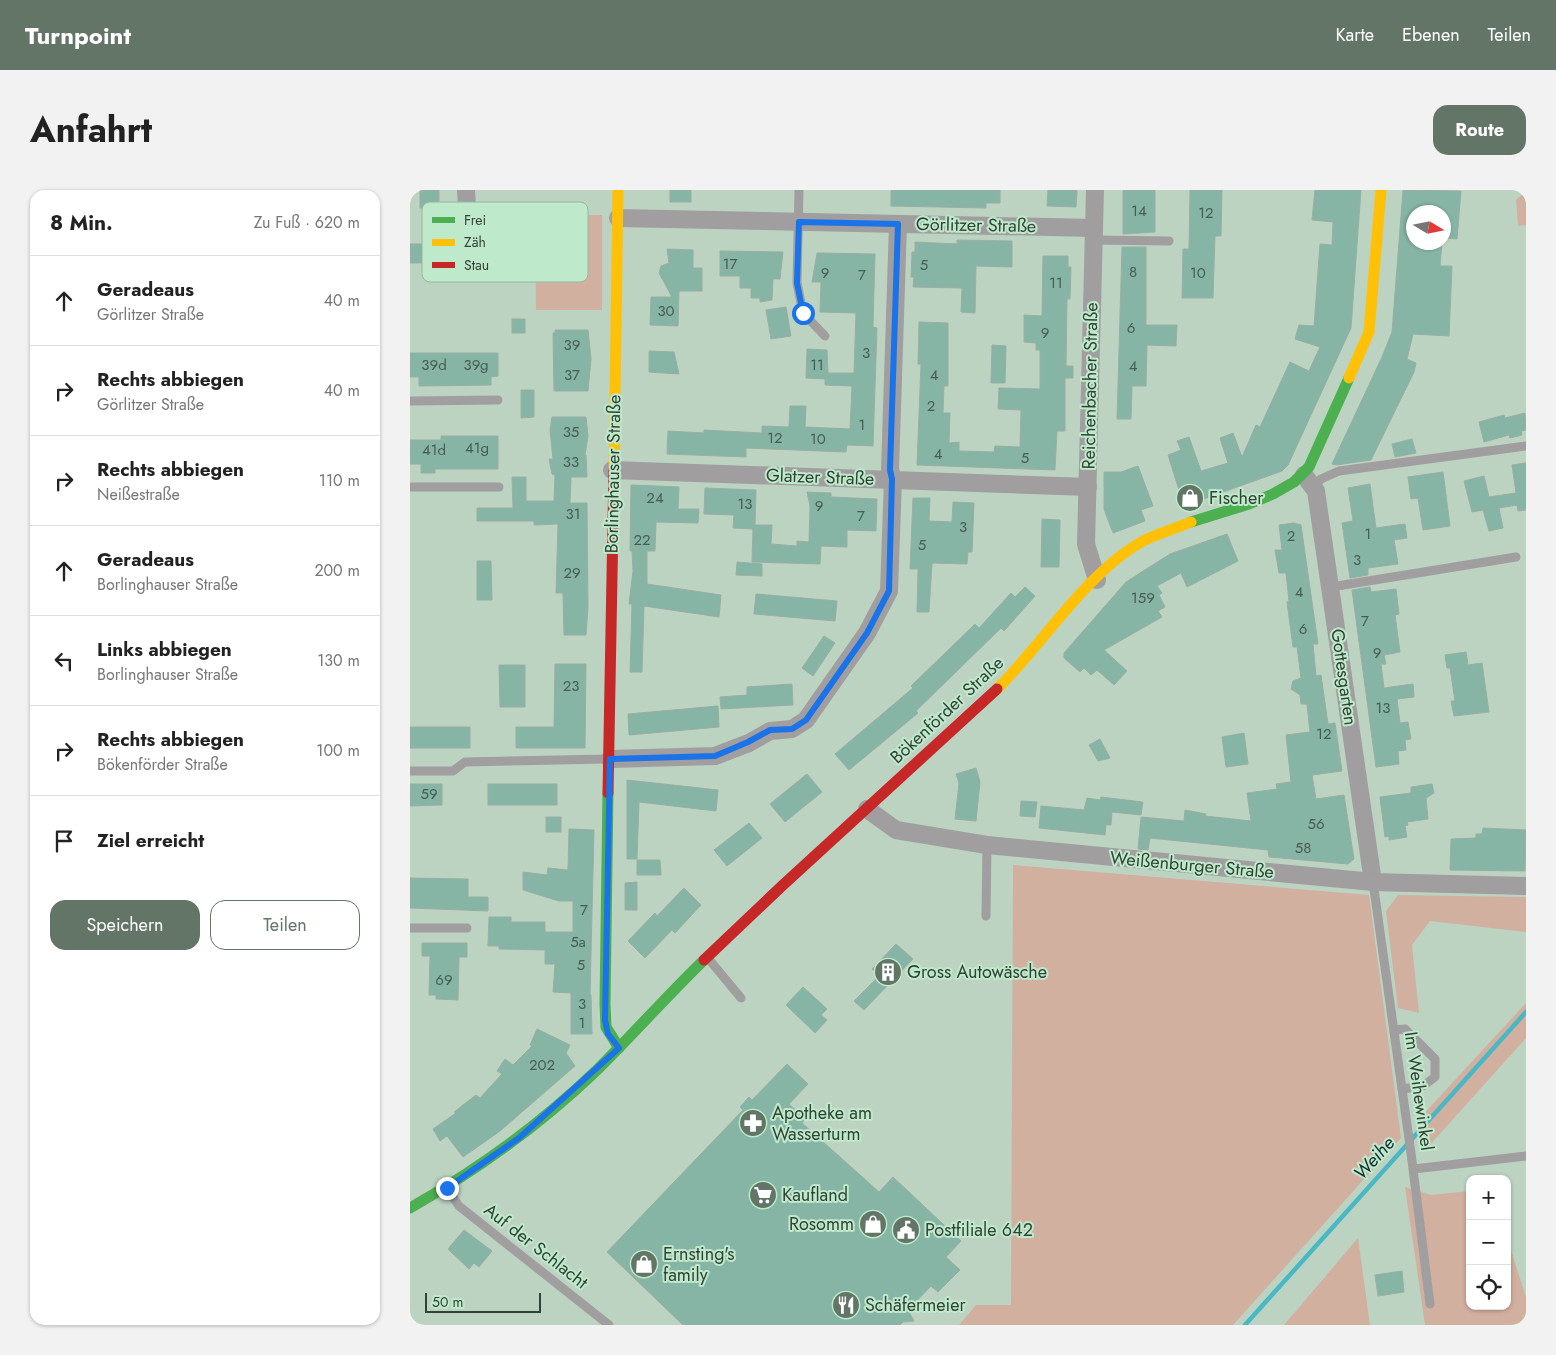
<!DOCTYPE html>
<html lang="de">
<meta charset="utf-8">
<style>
body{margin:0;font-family:Jost,sans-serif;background:#f2f2f2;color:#222}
.controls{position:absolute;right:15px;bottom:15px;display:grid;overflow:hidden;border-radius:10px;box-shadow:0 1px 4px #0004}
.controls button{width:45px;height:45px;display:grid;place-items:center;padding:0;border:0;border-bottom:1px solid #e0e0e0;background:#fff;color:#222;font:25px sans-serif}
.compass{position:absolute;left:996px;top:15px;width:45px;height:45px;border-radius:50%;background:#fff;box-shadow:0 1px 4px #0004;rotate:100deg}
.scale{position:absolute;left:15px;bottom:12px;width:116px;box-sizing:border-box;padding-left:5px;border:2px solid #314236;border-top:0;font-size:14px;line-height:18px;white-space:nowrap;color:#314236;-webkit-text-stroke:4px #bfe9cb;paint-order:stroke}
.stop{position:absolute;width:15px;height:15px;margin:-11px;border:4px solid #1a73e8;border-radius:50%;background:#fff}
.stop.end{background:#1a73e8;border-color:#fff;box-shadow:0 1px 5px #0008}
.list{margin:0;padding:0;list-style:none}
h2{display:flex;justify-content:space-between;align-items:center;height:65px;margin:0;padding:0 20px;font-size:21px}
h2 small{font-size:16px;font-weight:400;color:#767676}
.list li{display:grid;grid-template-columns:32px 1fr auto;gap:15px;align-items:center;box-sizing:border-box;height:90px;padding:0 20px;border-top:1px solid #e0e0e0}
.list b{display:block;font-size:19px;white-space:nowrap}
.list p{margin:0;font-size:16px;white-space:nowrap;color:#767676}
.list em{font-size:16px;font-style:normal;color:#767676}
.actions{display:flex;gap:10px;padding:15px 20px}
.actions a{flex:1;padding:11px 0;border:1px solid #627567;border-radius:15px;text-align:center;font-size:18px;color:#627567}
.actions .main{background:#627567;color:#fff}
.icon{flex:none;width:28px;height:28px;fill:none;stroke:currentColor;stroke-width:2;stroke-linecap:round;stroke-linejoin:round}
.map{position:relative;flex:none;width:1116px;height:1135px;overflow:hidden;border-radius:15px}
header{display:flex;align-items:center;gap:30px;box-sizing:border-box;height:70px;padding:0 25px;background:#627567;color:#fff}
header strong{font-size:24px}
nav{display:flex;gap:28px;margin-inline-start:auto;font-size:18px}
.intro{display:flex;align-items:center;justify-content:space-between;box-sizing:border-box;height:120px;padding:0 30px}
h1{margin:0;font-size:35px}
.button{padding:12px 22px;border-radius:15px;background:#627567;color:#fff;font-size:18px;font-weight:700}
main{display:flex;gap:30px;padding:0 30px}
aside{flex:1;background:#fff;border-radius:15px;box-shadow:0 1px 4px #0004}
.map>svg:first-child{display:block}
.green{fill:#d1b09f}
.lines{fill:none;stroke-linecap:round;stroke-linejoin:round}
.stream{stroke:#49b8c4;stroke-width:4.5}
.building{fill:#86b4a5;stroke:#9aaea3}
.lane{stroke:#a09e9f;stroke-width:9}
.street{stroke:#a09e9f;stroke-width:18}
.fast{stroke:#4caf50;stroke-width:11}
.slow{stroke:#ffc107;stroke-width:11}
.jam{stroke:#c62828;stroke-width:11}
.route{stroke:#1a73e8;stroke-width:6}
.labels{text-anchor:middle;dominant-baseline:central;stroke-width:4;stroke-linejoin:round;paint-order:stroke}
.number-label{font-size:15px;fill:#465e52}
.street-label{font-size:18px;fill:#314236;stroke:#bfe9cb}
.poi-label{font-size:18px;fill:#314236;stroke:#bfe9cb;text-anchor:start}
.water-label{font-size:19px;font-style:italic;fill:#132f35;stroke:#bfe9cb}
.key{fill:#bfe9cb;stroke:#94b79e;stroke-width:1}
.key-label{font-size:14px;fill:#314236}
</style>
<header>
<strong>Turnpoint</strong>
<nav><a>Karte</a><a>Ebenen</a><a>Teilen</a></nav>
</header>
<div class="intro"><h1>Anfahrt</h1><a class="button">Route</a></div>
<main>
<aside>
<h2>8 Min.<small>Zu Fuß · 620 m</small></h2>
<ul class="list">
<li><svg class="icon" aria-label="ahead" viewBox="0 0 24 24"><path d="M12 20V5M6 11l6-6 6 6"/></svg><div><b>Geradeaus</b><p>Görlitzer Straße</p></div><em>40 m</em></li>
<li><svg class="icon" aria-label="right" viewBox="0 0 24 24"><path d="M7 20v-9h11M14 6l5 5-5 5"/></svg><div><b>Rechts abbiegen</b><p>Görlitzer Straße</p></div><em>40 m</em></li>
<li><svg class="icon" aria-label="right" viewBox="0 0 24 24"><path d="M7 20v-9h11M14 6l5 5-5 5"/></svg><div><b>Rechts abbiegen</b><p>Neißestraße</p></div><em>110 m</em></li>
<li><svg class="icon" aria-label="ahead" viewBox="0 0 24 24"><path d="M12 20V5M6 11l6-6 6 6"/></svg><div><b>Geradeaus</b><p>Borlinghauser Straße</p></div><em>200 m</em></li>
<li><svg class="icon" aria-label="left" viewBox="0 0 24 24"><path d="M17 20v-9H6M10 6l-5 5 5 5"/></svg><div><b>Links abbiegen</b><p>Borlinghauser Straße</p></div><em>130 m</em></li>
<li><svg class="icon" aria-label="right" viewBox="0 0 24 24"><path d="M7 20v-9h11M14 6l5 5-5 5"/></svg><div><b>Rechts abbiegen</b><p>Bökenförder Straße</p></div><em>100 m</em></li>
<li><svg class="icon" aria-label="arrive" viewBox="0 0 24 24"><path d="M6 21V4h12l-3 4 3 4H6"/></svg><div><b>Ziel erreicht</b></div></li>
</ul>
<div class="actions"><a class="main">Speichern</a><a>Teilen</a></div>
</aside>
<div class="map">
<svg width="1116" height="1135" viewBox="0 0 1116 1135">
<rect width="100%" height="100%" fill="#bcd3c2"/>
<!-- green -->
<g class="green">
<polygon points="1116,1 1116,35 1108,36 1106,10"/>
<polygon points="192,25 192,120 126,120 125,26"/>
<polygon points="603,675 959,705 991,948 823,1135 549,1135 566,1115 601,1115"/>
<polygon points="988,705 1116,707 1116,742 1020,731 1002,755 1009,823 988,818 976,721"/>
<polygon points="1116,813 1116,848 1018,957 1010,928"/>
<polygon points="995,997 1021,1005 1060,1001 1060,1116 1097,1116 1097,1048 1116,1107 1116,1135 1015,1135"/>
<polygon points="948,1048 960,1135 874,1135"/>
</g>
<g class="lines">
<!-- stream -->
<polyline class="stream" points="835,1135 1116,822"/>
</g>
<!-- building -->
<g class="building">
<rect x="10" y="0" width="19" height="18"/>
<rect x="260" y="0" width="21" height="12"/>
<polygon points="481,0 590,0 590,13 576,13 576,18 481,16"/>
<polygon points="638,0 667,0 666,17 637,16"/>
<polygon points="713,0 745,0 745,42 713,44"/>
<polygon points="780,0 812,0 811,46 805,46 803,108 772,108 773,59 779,59"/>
<polygon points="905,0 951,0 941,138 878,275 872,281 774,316 758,265 771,260 767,251 779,247 791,281 818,273 810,248 823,243 832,267 846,235 850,237 880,172 899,181 910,157 885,149 889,135 904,136 910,54 922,55 923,32 902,30"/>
<polygon points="993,0 1051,1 1047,49 1034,48 1034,22 1004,22 1004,52 1032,52 1030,76 1042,76 1039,146 1003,144 997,169 1006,173 1004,182 961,270 926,275 922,274 972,167 982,142"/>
<polygon points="547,50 602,51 602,77 566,76 565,123 551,122 552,98 503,97 504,87 501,87 502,62 505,62 505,52 547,54"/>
<rect x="0" y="54" width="109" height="19"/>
<polygon points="712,57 736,57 736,135 767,135 766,156 737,155 736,196 722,196 721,229 707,229"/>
<polygon points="257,59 283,60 283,78 292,78 292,101 269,101 268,136 240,135 241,107 262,107 249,83 251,76 259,73"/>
<polygon points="310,61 373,62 370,89 363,89 362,110 350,112 350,108 341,108 341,98 330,98 330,86 310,86"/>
<polygon points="407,63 465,64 463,137 467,138 463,256 437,255 436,262 336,258 336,267 257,264 258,241 294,243 294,240 352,243 352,236 379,237 380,216 396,216 395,237 440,239 442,196 415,195 415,189 396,188 397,159 417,160 418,183 444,183 446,123 410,122 411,92 402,92"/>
<polygon points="633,66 658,66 658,77 661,77 660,109 657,109 656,176 663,176 663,188 655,188 655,241 647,241 645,280 507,275 511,174 508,174 509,132 538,133 538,196 534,196 533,223 540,223 539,253 549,252 549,261 584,262 585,256 610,257 611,220 588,219 589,198 630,199 630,160 626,160 626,153 614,152 614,125 632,126"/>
<polygon points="376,117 381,146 361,149 356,120"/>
<rect x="102" y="129" width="13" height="14"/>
<polygon points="145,140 178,140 181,169 178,201 144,201 143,143 145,143"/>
<polygon points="582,155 596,156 595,193 581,193"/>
<polygon points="239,161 264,162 269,184 239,182"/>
<polygon points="0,163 88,163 88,186 81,187 81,195 9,196 9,187 0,187"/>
<polygon points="111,200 124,200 124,227 111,228"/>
<polygon points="1115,223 1116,240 1111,241 1112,245 1100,248 1099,245 1074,252 1069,232 1094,225 1095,228"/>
<polygon points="142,227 176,227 178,246 175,265 176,265 177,287 161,287 160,313 177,313 178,417 176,445 154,445 153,403 146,403 148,334 124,335 124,331 67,331 67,318 103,318 102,287 116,287 116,311 144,311 145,285 142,284 139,269 143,269 140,240"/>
<polygon points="31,246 88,246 88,279 25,279 25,283 11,283 11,274 0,274 0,250 31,250"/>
<polygon points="1002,249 1006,263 985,267 982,254"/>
<polygon points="1116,273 1116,320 1108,321 1107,315 1089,318 1093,338 1079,341 1073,320 1062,322 1054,291 1074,286 1079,307 1106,303 1102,275"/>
<polygon points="728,276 743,316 731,320 735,331 703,343 694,319 694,282 711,282"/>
<polygon points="1033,282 1040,336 1013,340 1008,308 1001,309 998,287"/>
<polygon points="960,294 966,338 995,334 997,348 984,350 988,374 958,378 958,385 940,388 932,333 943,331 938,298"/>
<polygon points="221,295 269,297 268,319 289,319 288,333 246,332 245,361 237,361 237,394 311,405 309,427 234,416 232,482 220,482 222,414 219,414 223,381 222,361 220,361"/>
<polygon points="295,298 346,300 345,335 362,335 361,354 387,356 387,351 399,352 400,316 397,302 421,303 421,307 467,309 466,341 437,340 437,357 411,356 410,374 342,372 343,339 323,338 324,325 294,324"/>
<polygon points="503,308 520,308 519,331 542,332 543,312 564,313 562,362 558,362 557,374 522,373 519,422 507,422 508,379 500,379"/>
<polygon points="632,329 650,330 649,377 631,377"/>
<polygon points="884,333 891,335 908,454 903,454 906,486 911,485 918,534 925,533 932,581 902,585 906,609 934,605 944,669 938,674 859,667 858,660 740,648 738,660 728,659 731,627 774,631 775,620 796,624 795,626 841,631 837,603 867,599 866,594 881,592 876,545 900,542 897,514 891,514 890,505 881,499 883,491 891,488 887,457 883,457 877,412 879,411 876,383 869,383 865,360 872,360 869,335"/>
<polygon points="817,344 828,371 777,397 771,383 747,396 752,403 749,405 755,417 748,421 752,427 694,460 717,481 704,495 687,480 681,485 674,478 670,482 654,468 654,463 716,392 760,364"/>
<polygon points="67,371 81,371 82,410 67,410"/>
<polygon points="327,372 352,374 352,386 326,385"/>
<polygon points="615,397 625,406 594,441 591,438 506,521 508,523 439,580 425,564 503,498 501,496 565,434 569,438 601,403 605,407"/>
<polygon points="960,397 961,402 986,399 989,424 985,425 990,462 974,465 976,474 971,474 974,498 1003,494 1004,507 987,509 990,533 998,532 1001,549 995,550 996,560 988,561 989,574 966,577 942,400"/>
<polygon points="346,404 427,411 425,431 344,424"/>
<polygon points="414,446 425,453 403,486 392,478"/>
<polygon points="1056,462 1058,475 1072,473 1079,522 1044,526 1041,511 1045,511 1040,478 1037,478 1035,465"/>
<polygon points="145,474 176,474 175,558 106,558 106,537 144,537"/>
<polygon points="89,475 115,475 115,517 90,517"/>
<polygon points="382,494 383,515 311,519 310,507 337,505 337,497"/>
<polygon points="308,516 309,537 219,545 218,524"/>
<rect x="0" y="537" width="60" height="21"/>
<polygon points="834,543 838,574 816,577 812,547"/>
<polygon points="690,549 700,568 688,571 679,555"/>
<polygon points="566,578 570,592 566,631 545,629 549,593 546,584"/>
<polygon points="397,584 412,602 375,632 360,614"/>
<polygon points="217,590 308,600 306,621 229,612 227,669 217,669"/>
<polygon points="0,594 32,594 32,615 0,616"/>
<rect x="78" y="594" width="69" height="21"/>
<polygon points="1022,594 1024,603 1016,608 1018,629 997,632 998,635 995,636 997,647 979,650 979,646 975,647 970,607 1001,603 1001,597"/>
<polygon points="691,607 733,612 731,625 702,622 701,635 696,635 695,645 629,638 631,616 674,620 677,608 690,610"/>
<polygon points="611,611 627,612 625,627 610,626"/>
<rect x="136" y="627" width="15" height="15"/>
<polygon points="339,633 352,648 317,676 304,660"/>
<polygon points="1073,638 1116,640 1115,681 1040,680 1041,649 1066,648 1066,644 1072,644"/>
<polygon points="159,639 184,640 180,805 181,805 182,844 161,844 161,803 143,802 145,774 135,774 135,760 89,759 89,756 78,756 79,727 101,727 101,732 135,732 135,742 163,742 163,711 149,711 113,700 113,682 137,685 138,678 158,680"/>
<polygon points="227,670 250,670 251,685 227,685"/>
<polygon points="0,688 58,689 58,707 78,707 78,721 0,718"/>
<polygon points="227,692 227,720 215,720 215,693"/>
<polygon points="274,698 291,715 265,743 262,740 235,768 218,751 245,723 247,726"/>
<polygon points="12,753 57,753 57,767 49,767 48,810 26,809 26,805 19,805 20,766 12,766"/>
<polygon points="486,754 503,769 454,820 444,811 469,786 462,779"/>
<polygon points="393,797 417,819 411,825 417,830 405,843 376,815"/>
<polygon points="127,839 160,855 156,863 165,876 90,941 53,967 37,946 30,951 23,939 46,923 44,922 66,905 70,908 92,884 87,881 95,869 103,875 122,856 120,855"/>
<polygon points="377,874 398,894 379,914 395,929 392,933 469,1002 483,987 551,1051 536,1067 550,1080 528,1102 521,1096 498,1120 504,1131 493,1132 490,1135 273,1135 197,1062 333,920 330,917 339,907 342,910"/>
<polygon points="54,1040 82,1061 69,1077 64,1073 59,1079 38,1059"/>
<polygon points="992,1081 994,1102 968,1106 965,1085"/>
</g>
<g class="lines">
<!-- lane -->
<g class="lane">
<polyline points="389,0 387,93 393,123 415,146"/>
<polyline points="684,50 759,51"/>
<polyline points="0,211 88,210"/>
<polyline points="0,297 89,297"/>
<polyline points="903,297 911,289 929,281 1116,256"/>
<polyline points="921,397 1106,367"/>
<polyline points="0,581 43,581 55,572 197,569"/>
<polyline points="963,692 1001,963 1020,1114"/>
<polyline points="576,726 577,655"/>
<polyline points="0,738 57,738"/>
<polyline points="297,767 331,808"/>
<polyline points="984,840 995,839 1025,869 1025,887 1013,896 992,899"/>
<polyline points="1004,979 1116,966"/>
<polyline points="37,999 49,1016 199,1135"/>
</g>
<!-- street -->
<g class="street">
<polyline points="56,0 57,17"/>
<polyline points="685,0 676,354 687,390"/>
<polyline points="208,28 684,38"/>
<polyline points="202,280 678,297"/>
<polyline points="894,285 906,301 963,692"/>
<polyline points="200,569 305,566 339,553 360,541 382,539 396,530 457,443 479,401 483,289 480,280 488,34"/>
<polyline points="457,619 486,640 577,655 963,692 1116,696"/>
</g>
<!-- fast -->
<g class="fast">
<polyline points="781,332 839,314 863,304 884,292 899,277 939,188"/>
<polyline points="198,603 195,814 196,837 209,858"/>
<path d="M0,1018C69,979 132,933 188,879C224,843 258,805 294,770"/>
</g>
<!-- slow -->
<g class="slow">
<polyline points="939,188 959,142 971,0"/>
<polyline points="204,278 208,0"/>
<path d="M587,499C633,454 678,380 735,350C750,343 766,338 781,332"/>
</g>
<!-- jam -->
<g class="jam">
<polyline points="198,603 204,278"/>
<polyline points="294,770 373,695 587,499"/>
</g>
</g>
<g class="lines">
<!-- route -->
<polyline class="route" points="37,998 109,948 209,858 198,844 195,830 200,569 305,566 338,552 360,540 382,539 396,530 457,443 479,401 482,289 480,280 488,34 389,32 387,93 393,123"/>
</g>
<!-- icons -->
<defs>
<g id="shop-disc" transform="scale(1.4375)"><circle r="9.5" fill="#627567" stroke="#bfe9cb"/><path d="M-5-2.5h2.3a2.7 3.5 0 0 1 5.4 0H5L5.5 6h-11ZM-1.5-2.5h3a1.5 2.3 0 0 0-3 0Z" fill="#fff"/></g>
<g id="building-disc" transform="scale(1.4375)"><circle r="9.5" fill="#627567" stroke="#bfe9cb"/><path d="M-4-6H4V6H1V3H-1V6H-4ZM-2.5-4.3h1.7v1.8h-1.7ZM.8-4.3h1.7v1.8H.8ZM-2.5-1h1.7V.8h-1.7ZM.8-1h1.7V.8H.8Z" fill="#fff"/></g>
<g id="pharmacy-disc" transform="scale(1.4375)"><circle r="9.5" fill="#627567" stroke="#bfe9cb"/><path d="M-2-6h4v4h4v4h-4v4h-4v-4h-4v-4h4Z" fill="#fff"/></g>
<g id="supermarket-disc" transform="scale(1.4375)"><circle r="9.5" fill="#627567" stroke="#bfe9cb"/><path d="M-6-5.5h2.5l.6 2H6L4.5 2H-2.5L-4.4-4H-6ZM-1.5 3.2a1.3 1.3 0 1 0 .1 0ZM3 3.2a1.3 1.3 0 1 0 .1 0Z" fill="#fff"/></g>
<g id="civic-disc" transform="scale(1.4375)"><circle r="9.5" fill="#627567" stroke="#bfe9cb"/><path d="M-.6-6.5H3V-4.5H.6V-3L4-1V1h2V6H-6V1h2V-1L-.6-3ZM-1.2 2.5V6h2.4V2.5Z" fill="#fff"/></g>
<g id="restaurant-disc" transform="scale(1.4375)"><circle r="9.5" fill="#627567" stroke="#bfe9cb"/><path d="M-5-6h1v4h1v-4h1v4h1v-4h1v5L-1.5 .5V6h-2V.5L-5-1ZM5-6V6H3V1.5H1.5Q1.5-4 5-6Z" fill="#fff"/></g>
</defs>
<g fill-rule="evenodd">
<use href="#shop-disc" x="780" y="308"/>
<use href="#building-disc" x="478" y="782"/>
<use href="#pharmacy-disc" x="343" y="933"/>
<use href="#supermarket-disc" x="353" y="1005"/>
<use href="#shop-disc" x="463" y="1034"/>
<use href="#civic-disc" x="496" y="1040"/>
<use href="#shop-disc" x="234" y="1074"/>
<use href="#restaurant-disc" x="436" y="1115"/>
</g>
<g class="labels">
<!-- number labels -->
<g class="number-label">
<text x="729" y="21">14</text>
<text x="796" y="23">12</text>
<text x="320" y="74">17</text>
<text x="514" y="75">5</text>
<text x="723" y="82">8</text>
<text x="415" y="83">9</text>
<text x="788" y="83">10</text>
<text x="452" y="85">7</text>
<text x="646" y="93">11</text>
<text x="256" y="121">30</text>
<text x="721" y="138">6</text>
<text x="635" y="143">9</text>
<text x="162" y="155">39</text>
<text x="456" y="163">3</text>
<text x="24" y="175">39d</text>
<text x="66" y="175">39g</text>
<text x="407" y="175">11</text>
<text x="723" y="176">4</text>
<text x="162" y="185">37</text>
<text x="524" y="185">4</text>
<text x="521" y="216">2</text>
<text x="452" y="235">1</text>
<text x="161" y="242">35</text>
<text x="365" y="248">12</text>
<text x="408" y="249">10</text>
<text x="67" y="258">41g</text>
<text x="24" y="260">41d</text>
<text x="528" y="264">4</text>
<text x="615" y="268">5</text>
<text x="161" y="272">33</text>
<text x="245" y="308">24</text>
<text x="335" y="314">13</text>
<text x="409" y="316">9</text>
<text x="163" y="324">31</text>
<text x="451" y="326">7</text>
<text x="553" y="337">3</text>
<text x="958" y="344">1</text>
<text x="881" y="346">2</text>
<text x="232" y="350">22</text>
<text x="512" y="355">5</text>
<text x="947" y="370">3</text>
<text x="162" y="383">29</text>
<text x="889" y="402">4</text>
<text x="733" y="408">159</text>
<text x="955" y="431">7</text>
<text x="893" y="439">6</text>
<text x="967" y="463">9</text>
<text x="161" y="496">23</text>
<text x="973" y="518">13</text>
<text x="914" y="544">12</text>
<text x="19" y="604">59</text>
<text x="906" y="634">56</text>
<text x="893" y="658">58</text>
<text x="174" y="720">7</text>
<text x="168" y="752">5a</text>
<text x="171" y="775">5</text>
<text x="34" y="790">69</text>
<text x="172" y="814">3</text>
<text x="172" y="833">1</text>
<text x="132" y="875">202</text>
</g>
<!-- street labels -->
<g class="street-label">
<text transform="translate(566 35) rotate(1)">Görlitzer Straße</text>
<text transform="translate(680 196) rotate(-89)">Reichenbacher Straße</text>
<text transform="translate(203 284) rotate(-89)">Borlinghauser Straße</text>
<text transform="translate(410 287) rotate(2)">Glatzer Straße</text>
<text transform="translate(934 487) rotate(82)">Gottesgarten</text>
<text transform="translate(537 520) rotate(-43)">Bökenförder Straße</text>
<text transform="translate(782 675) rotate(5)">Weißenburger Straße</text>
<text transform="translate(1009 901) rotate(82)">Im Weihewinkel</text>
<text transform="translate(126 1056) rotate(38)">Auf der Schlacht</text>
</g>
<!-- poi labels -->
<g class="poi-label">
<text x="799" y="308">Fischer</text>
<text x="497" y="782">Gross Autowäsche</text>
<text x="362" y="923">Apotheke am<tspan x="362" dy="21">Wasserturm</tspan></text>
<text x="372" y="1005">Kaufland</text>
<text x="444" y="1034" text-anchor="end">Rosomm</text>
<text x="515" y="1040">Postfiliale 642</text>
<text x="253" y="1064">Ernsting's<tspan x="253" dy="21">family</tspan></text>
<text x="455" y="1115">Schäfermeier</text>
</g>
<!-- water labels -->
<g class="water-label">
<text transform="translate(964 968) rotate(-48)">Weihe</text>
</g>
</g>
<!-- legend -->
<rect x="12" y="12" width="166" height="80" rx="8" class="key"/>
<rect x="22" y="27" width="23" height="6" fill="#4caf50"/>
<rect x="22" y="49" width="23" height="7" fill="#ffc107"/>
<rect x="22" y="72" width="23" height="6" fill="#c62828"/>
<g class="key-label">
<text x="54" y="35">Frei</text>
<text x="54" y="57">Zäh</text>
<text x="54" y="80">Stau</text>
</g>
</svg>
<div class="controls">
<button>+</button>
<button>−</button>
<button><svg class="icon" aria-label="locate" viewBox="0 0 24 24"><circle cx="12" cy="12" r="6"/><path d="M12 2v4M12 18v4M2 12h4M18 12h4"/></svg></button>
</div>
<svg class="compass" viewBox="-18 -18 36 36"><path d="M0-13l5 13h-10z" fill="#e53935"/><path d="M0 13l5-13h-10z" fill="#767676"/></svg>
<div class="scale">50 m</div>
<div class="stop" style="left:393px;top:123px"></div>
<div class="stop end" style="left:37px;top:998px"></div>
</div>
</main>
